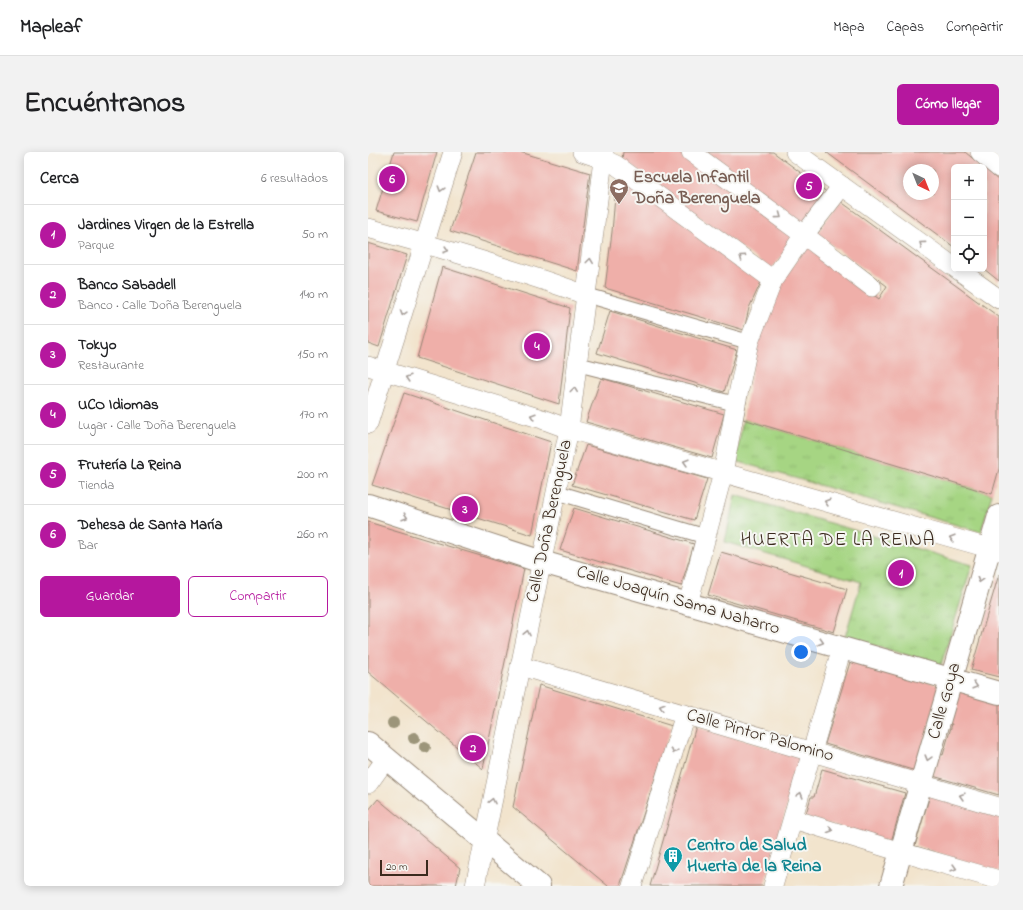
<!DOCTYPE html>
<html lang="es">
<meta charset="utf-8">
<style>
body{margin:0;font-family:"Indie Flower",sans-serif;background:#f2f2f2;color:#202124}
.controls{position:absolute;right:12px;top:12px;display:grid;overflow:hidden;border-radius:6px;box-shadow:0 2px 10px #0003}
.controls button{width:36px;height:36px;display:grid;place-items:center;padding:0;border:0;border-bottom:1px solid #e0e0e0;background:#fff;color:#202124;font:20px sans-serif}
.compass{position:absolute;left:535px;top:12px;width:36px;height:36px;border-radius:50%;background:#fff;box-shadow:0 2px 10px #0003;rotate:137deg}
.scale{position:absolute;left:12px;bottom:10px;width:48px;box-sizing:border-box;padding-left:4px;border:2px solid #3b2a1e;border-top:0;font-size:11px;line-height:14px;white-space:nowrap;color:#3b2a1e;-webkit-text-stroke:3px #f6f6f2;paint-order:stroke}
.you{position:absolute;left:433px;top:500px;width:14px;height:14px;margin:-10px;border:3px solid #fff;border-radius:50%;background:#1a73e8;box-shadow:0 0 0 6px #1a73e833}
.badge{display:grid;place-items:center;width:26px;height:26px;border-radius:50%;background:#b5179e;color:#fff;font-size:13px;font-weight:700}
.pin{position:absolute;translate:-50% -50%;border:2px solid #fff;box-shadow:0 1px 4px #0006}
.list{margin:0;padding:0;list-style:none}
h2{display:flex;justify-content:space-between;align-items:center;height:52px;margin:0;padding:0 16px;font-size:17px}
h2 small{font-size:13px;font-weight:400;color:#757577}
.list li{display:grid;grid-template-columns:26px 1fr auto;gap:12px;align-items:center;box-sizing:border-box;height:60px;padding:0 16px;border-top:1px solid #e0e0e0}
.list b{display:block;font-size:15px;white-space:nowrap}
.list p{margin:0;font-size:13px;white-space:nowrap;color:#757577}
.list em{font-size:13px;font-style:normal;color:#757577}
.actions{display:flex;gap:8px;padding:12px 16px}
.actions a{flex:1;padding:9px 0;border:1px solid #b5179e;border-radius:6px;text-align:center;font-size:14px;color:#b5179e}
.actions .main{background:#b5179e;color:#fff}
.icon{flex:none;width:22px;height:22px;fill:none;stroke:currentColor;stroke-width:2;stroke-linecap:round;stroke-linejoin:round}
.map{position:relative;flex:none;width:631px;height:734px;overflow:hidden;border-radius:6px}
header{display:flex;align-items:center;gap:24px;box-sizing:border-box;height:56px;padding:0 20px;background:#fff;border-bottom:1px solid #e0e0e0}
header strong{font-size:19px}
nav{display:flex;gap:22px;margin-inline-start:auto;font-size:14px}
.intro{display:flex;align-items:center;justify-content:space-between;box-sizing:border-box;height:96px;padding:0 24px}
h1{margin:0;font-size:28px}
.button{padding:10px 18px;border-radius:6px;background:#b5179e;color:#fff;font-size:14px;font-weight:700}
main{display:flex;gap:24px;padding:0 24px}
aside{flex:1;background:#fff;border-radius:6px;box-shadow:0 2px 10px #0003}
.map>svg:first-child{display:block}
.park{fill:url(#park-tufts);stroke:#708050}
.building{fill:#efafa9;fill-rule:evenodd}
.lines{fill:none;stroke-linecap:round;stroke-linejoin:round}
.pedestrian-casing{stroke:#968776;stroke-width:16}
.minor-casing{stroke:#968776;stroke-width:20}
.tertiary-casing{stroke:#968776;stroke-width:24}
.primary-casing{stroke:#968776;stroke-width:24}
.pedestrian{stroke:#fff;stroke-width:14}
.minor{stroke:#fff;stroke-width:19}
.tertiary{stroke:#fff;stroke-width:22}
.primary{stroke:#fff;stroke-width:22}
.tree{fill:#9c957a}
.oneway{stroke:#a79f9a}
.labels{text-anchor:middle;dominant-baseline:central;stroke-width:4;stroke-linejoin:round;paint-order:stroke}
.education-label{font-size:18px;font-weight:bold;fill:#785e54;stroke:#f6f6f2;text-anchor:start}
.street-label{font-size:18px;fill:#3b2a1e;stroke:#f6f6f2}
.culture-label{font-size:18px;font-weight:bold;fill:#0d838f;stroke:#f6f6f2;text-anchor:start}
.neighbourhood-label{font-size:19px;letter-spacing:1px;fill:#3b2a1e;stroke:#f6f6f2}
</style>
<header>
<strong>Mapleaf</strong>
<nav><a>Mapa</a><a>Capas</a><a>Compartir</a></nav>
</header>
<div class="intro"><h1>Encuéntranos</h1><a class="button">Cómo llegar</a></div>
<main>
<aside>
<h2>Cerca<small>6 resultados</small></h2>
<ul class="list">
<li><span class="badge">1</span><div><b>Jardines Virgen de la Estrella</b><p>Parque</p></div><em>50 m</em></li>
<li><span class="badge">2</span><div><b>Banco Sabadell</b><p>Banco · Calle Doña Berenguela</p></div><em>140 m</em></li>
<li><span class="badge">3</span><div><b>Tokyo</b><p>Restaurante</p></div><em>150 m</em></li>
<li><span class="badge">4</span><div><b>UCO Idiomas</b><p>Lugar · Calle Doña Berenguela</p></div><em>170 m</em></li>
<li><span class="badge">5</span><div><b>Frutería La Reina</b><p>Tienda</p></div><em>200 m</em></li>
<li><span class="badge">6</span><div><b>Dehesa de Santa María</b><p>Bar</p></div><em>260 m</em></li>
</ul>
<div class="actions"><a class="main">Guardar</a><a>Compartir</a></div>
</aside>
<div class="map">
<svg width="631" height="734" viewBox="0 0 631 734">
<defs>
<pattern id="park-tufts" width="24" height="20" patternUnits="userSpaceOnUse"><rect width="24" height="20" fill="#a6d583"/><path d="M3 7l-1-3M5 7V3M7 7l1-3M15 17l-1-3M17 17v-4M19 17l1-3" fill="none" stroke="#90b771"/></pattern>
</defs>
<rect width="100%" height="100%" fill="#f6f6f2"/>
<filter id="ink" filterUnits="userSpaceOnUse"><feTurbulence type="fractalNoise" baseFrequency=".025" numOctaves="2"/><feDisplacementMap in="SourceGraphic" scale="8" xChannelSelector="R" yChannelSelector="G"/><feConvolveMatrix kernelMatrix="1 2 1 2 8 2 1 2 1" color-interpolation-filters="sRGB"/></filter>
<filter id="wash" filterUnits="userSpaceOnUse"><feTurbulence type="fractalNoise" baseFrequency=".012" numOctaves="4" result="noise"/><feDisplacementMap in="SourceGraphic" scale="16" xChannelSelector="R" yChannelSelector="G"/><feGaussianBlur stdDeviation="0.9" result="paint"/><feColorMatrix in="noise" values="0 0 0 0 0 0 0 0 0 0 0 0 0 0 0 0 0 1.4 0 .05"/><feComposite in="paint" operator="in"/></filter>
<g filter="url(#wash)">
<rect width="100%" height="100%" fill="#f2e4cd"/>
<!-- park -->
<g class="park">
<polygon points="375,267 624,342 613,380 368,309"/>
<polygon points="367,343 604,413 573,513 477,485 493,430 357,390"/>
</g>
<g id="blocks">
<!-- building -->
<g class="building">
<polygon points="26,0 69,0 49,70 8,59"/>
<polygon points="108,0 152,0 222,21 209,119 82,79"/>
<polygon points="255,0 312,0 428,86 403,118 254,7"/>
<polygon points="338,0 405,0 460,41 435,72"/>
<path d="M458,0H597L615,15H586V95ZM541,18H565V42H541Z"/>
<polygon points="616,16 631,29 631,129 616,117"/>
<polygon points="254,25 394,128 381,156 376,178 237,136 244,80 248,33"/>
<polygon points="472,49 631,165 631,317 624,342 375,267 394,164 406,138 439,93 511,147 519,134 449,82"/>
<polygon points="0,91 39,103 11,195 0,191"/>
<polygon points="74,115 202,156 191,252 49,206"/>
<polygon points="242,159 369,198 356,240 229,201"/>
<polygon points="233,226 356,262 344,306 218,270"/>
<polygon points="36,241 183,290 164,383 4,333"/>
<polygon points="218,293 339,327 326,368 204,333"/>
<polygon points="206,356 326,392 313,434 192,398"/>
<polygon points="0,370 156,417 115,617 0,520"/>
<polygon points="353,400 479,437 466,480 340,443"/>
<polygon points="631,422 631,525 603,518"/>
<polygon points="483,507 573,534 548,619 457,592"/>
<polygon points="171,533 304,574 252,734 240,734 145,655"/>
<polygon points="590,537 631,548 631,643 565,624 572,602 575,603 584,572 580,572"/>
<polygon points="328,574 433,605 396,734 282,734"/>
<polygon points="454,617 537,641 523,690 437,665 443,645 446,645"/>
<polygon points="562,643 631,663 631,720 547,694"/>
<polygon points="10,647 92,716 88,734 0,734 0,659"/>
</g>
</g>
</g>
<g filter="url(#ink)">
<use href="#blocks" fill-opacity="0" stroke="#968776" stroke-width="1"/>
<g class="lines">
<!-- pedestrian casing -->
<g class="pedestrian-casing">
<g id="pedestrian">
<polyline points="218,143 381,190"/>
<polyline points="209,212 368,252"/>
<polyline points="188,340 339,385"/>
</g>
</g>
<!-- minor casing -->
<g class="minor-casing">
<g id="minor">
<polyline points="214,0 235,7 248,13 405,128"/>
<polyline points="323,0 436,83 504,135"/>
<polyline points="427,0 586,115"/>
<polyline points="612,0 631,16"/>
<path d="M0,76C73,96 146,117 218,143"/>
<polyline points="589,117 631,147"/>
<polyline points="0,214 174,267 201,277 631,399"/>
<polyline points="0,272 85,0"/>
<polyline points="320,452 355,321 368,252 381,190 405,128 436,83 474,34"/>
<polyline points="152,514 631,655"/>
<polyline points="0,632 18,607"/>
<polyline points="425,667 533,700 631,728"/>
<polyline points="107,734 201,277 236,0"/>
<polyline points="264,734 317,562"/>
<polyline points="405,734 474,496"/>
</g>
</g>
<!-- tertiary casing -->
<g class="tertiary-casing">
<g id="tertiary">
<polyline points="0,353 174,410 631,541"/>
<polyline points="523,734 631,364"/>
</g>
</g>
<!-- primary casing -->
<g class="primary-casing">
<polyline id="primary" points="0,591 171,734"/>
</g>
<!-- pedestrian -->
<use href="#pedestrian" class="pedestrian"/>
<!-- minor -->
<use href="#minor" class="minor"/>
<!-- tertiary -->
<use href="#tertiary" class="tertiary"/>
<!-- primary -->
<use href="#primary" class="primary"/>
</g>
<!-- trees -->
<g class="tree">
<circle cx="25" cy="571" r="6"/>
<circle cx="46" cy="586" r="6"/>
<circle cx="57" cy="595" r="6"/>
</g>
<!-- one-way arrows -->
<defs><path id="oneway-chevron" d="M-2-3.5L2.5 0L-2 3.5" fill="none" stroke-width="1.6" stroke-linecap="round" stroke-linejoin="round"/></defs>
<g class="oneway">
<use href="#oneway-chevron" transform="translate(73 37) rotate(107)"/>
<use href="#oneway-chevron" transform="translate(411 64) rotate(36)"/>
<use href="#oneway-chevron" transform="translate(554 92) rotate(-144)"/>
<use href="#oneway-chevron" transform="translate(78 98) rotate(17)"/>
<use href="#oneway-chevron" transform="translate(374 105) rotate(-144)"/>
<use href="#oneway-chevron" transform="translate(222 109) rotate(-83)"/>
<use href="#oneway-chevron" transform="translate(35 161) rotate(107)"/>
<use href="#oneway-chevron" transform="translate(40 226) rotate(-163)"/>
<use href="#oneway-chevron" transform="translate(206 238) rotate(-83)"/>
<use href="#oneway-chevron" transform="translate(165 264) rotate(-163)"/>
<use href="#oneway-chevron" transform="translate(318 310) rotate(-164)"/>
<use href="#oneway-chevron" transform="translate(459 350) rotate(-164)"/>
<use href="#oneway-chevron" transform="translate(37 365) rotate(18)"/>
<use href="#oneway-chevron" transform="translate(584 386) rotate(-164)"/>
<use href="#oneway-chevron" transform="translate(612 428) rotate(106)"/>
<use href="#oneway-chevron" transform="translate(159 481) rotate(-78)"/>
<use href="#oneway-chevron" transform="translate(453 490) rotate(16)"/>
<use href="#oneway-chevron" transform="translate(607 534) rotate(16)"/>
<use href="#oneway-chevron" transform="translate(294 555) rotate(-164)"/>
<use href="#oneway-chevron" transform="translate(306 599) rotate(107)"/>
<use href="#oneway-chevron" transform="translate(560 606) rotate(106)"/>
<use href="#oneway-chevron" transform="translate(432 643) rotate(-74)"/>
<use href="#oneway-chevron" transform="translate(594 644) rotate(-164)"/>
<use href="#oneway-chevron" transform="translate(124 649) rotate(-78)"/>
<use href="#oneway-chevron" transform="translate(462 678) rotate(17)"/>
<use href="#oneway-chevron" transform="translate(586 716) rotate(16)"/>
</g>
</g>
<!-- icons -->
<defs>
<g id="school-pin" transform="scale(1)"><path d="M0 17L-7.5 6A9.5 9.5 0 1 1 7.5 6Z" fill="#8d6e63" stroke="#f6f6f2"/><path d="M0-5L7-2L0 1L-7-2ZM-4 1L0 2.5L4 1V4Q0 6-4 4Z" fill="#fff"/></g>
<g id="building-pin" transform="scale(1)"><path d="M0 17L-7.5 6A9.5 9.5 0 1 1 7.5 6Z" fill="#0f9aa8" stroke="#f6f6f2"/><path d="M-4-6H4V6H1V3H-1V6H-4ZM-2.5-4.3h1.7v1.8h-1.7ZM.8-4.3h1.7v1.8H.8ZM-2.5-1h1.7V.8h-1.7ZM.8-1h1.7V.8H.8Z" fill="#fff"/></g>
</defs>
<g fill-rule="evenodd">
<use href="#school-pin" x="251" y="36"/>
<use href="#building-pin" x="305" y="704"/>
</g>
<g class="labels">
<!-- education labels -->
<g class="education-label">
<text x="265" y="26">Escuela Infantil<tspan x="265" dy="21">Doña Berenguela</tspan></text>
</g>
<!-- street labels -->
<g class="street-label">
<text transform="translate(182 369) rotate(-78)">Calle Doña Berenguela</text>
<text transform="translate(310 449) rotate(16)">Calle Joaquín Sama Naharro</text>
<text transform="translate(577 549) rotate(-74)">Calle Goya</text>
<text transform="translate(392 584) rotate(16)">Calle Pintor Palomino</text>
</g>
<!-- culture labels -->
<g class="culture-label">
<text x="319" y="694">Centro de Salud<tspan x="319" dy="21">Huerta de la Reina</tspan></text>
</g>
<!-- neighbourhood labels -->
<g class="neighbourhood-label">
<text x="470" y="388">HUERTA DE LA REINA</text>
</g>
</g>
</svg>
<div class="controls">
<button>+</button>
<button>−</button>
<button><svg class="icon" aria-label="locate" viewBox="0 0 24 24"><circle cx="12" cy="12" r="6"/><path d="M12 2v4M12 18v4M2 12h4M18 12h4"/></svg></button>
</div>
<svg class="compass" viewBox="-18 -18 36 36"><path d="M0-13l5 13h-10z" fill="#e53935"/><path d="M0 13l5-13h-10z" fill="#757577"/></svg>
<div class="scale">20 m</div>
<div class="you"></div>
<div class="pin badge" style="left:533px;top:421px">1</div>
<div class="pin badge" style="left:105px;top:596px">2</div>
<div class="pin badge" style="left:97px;top:357px">3</div>
<div class="pin badge" style="left:169px;top:194px">4</div>
<div class="pin badge" style="left:441px;top:34px">5</div>
<div class="pin badge" style="left:24px;top:27px">6</div>
</div>
</main>
